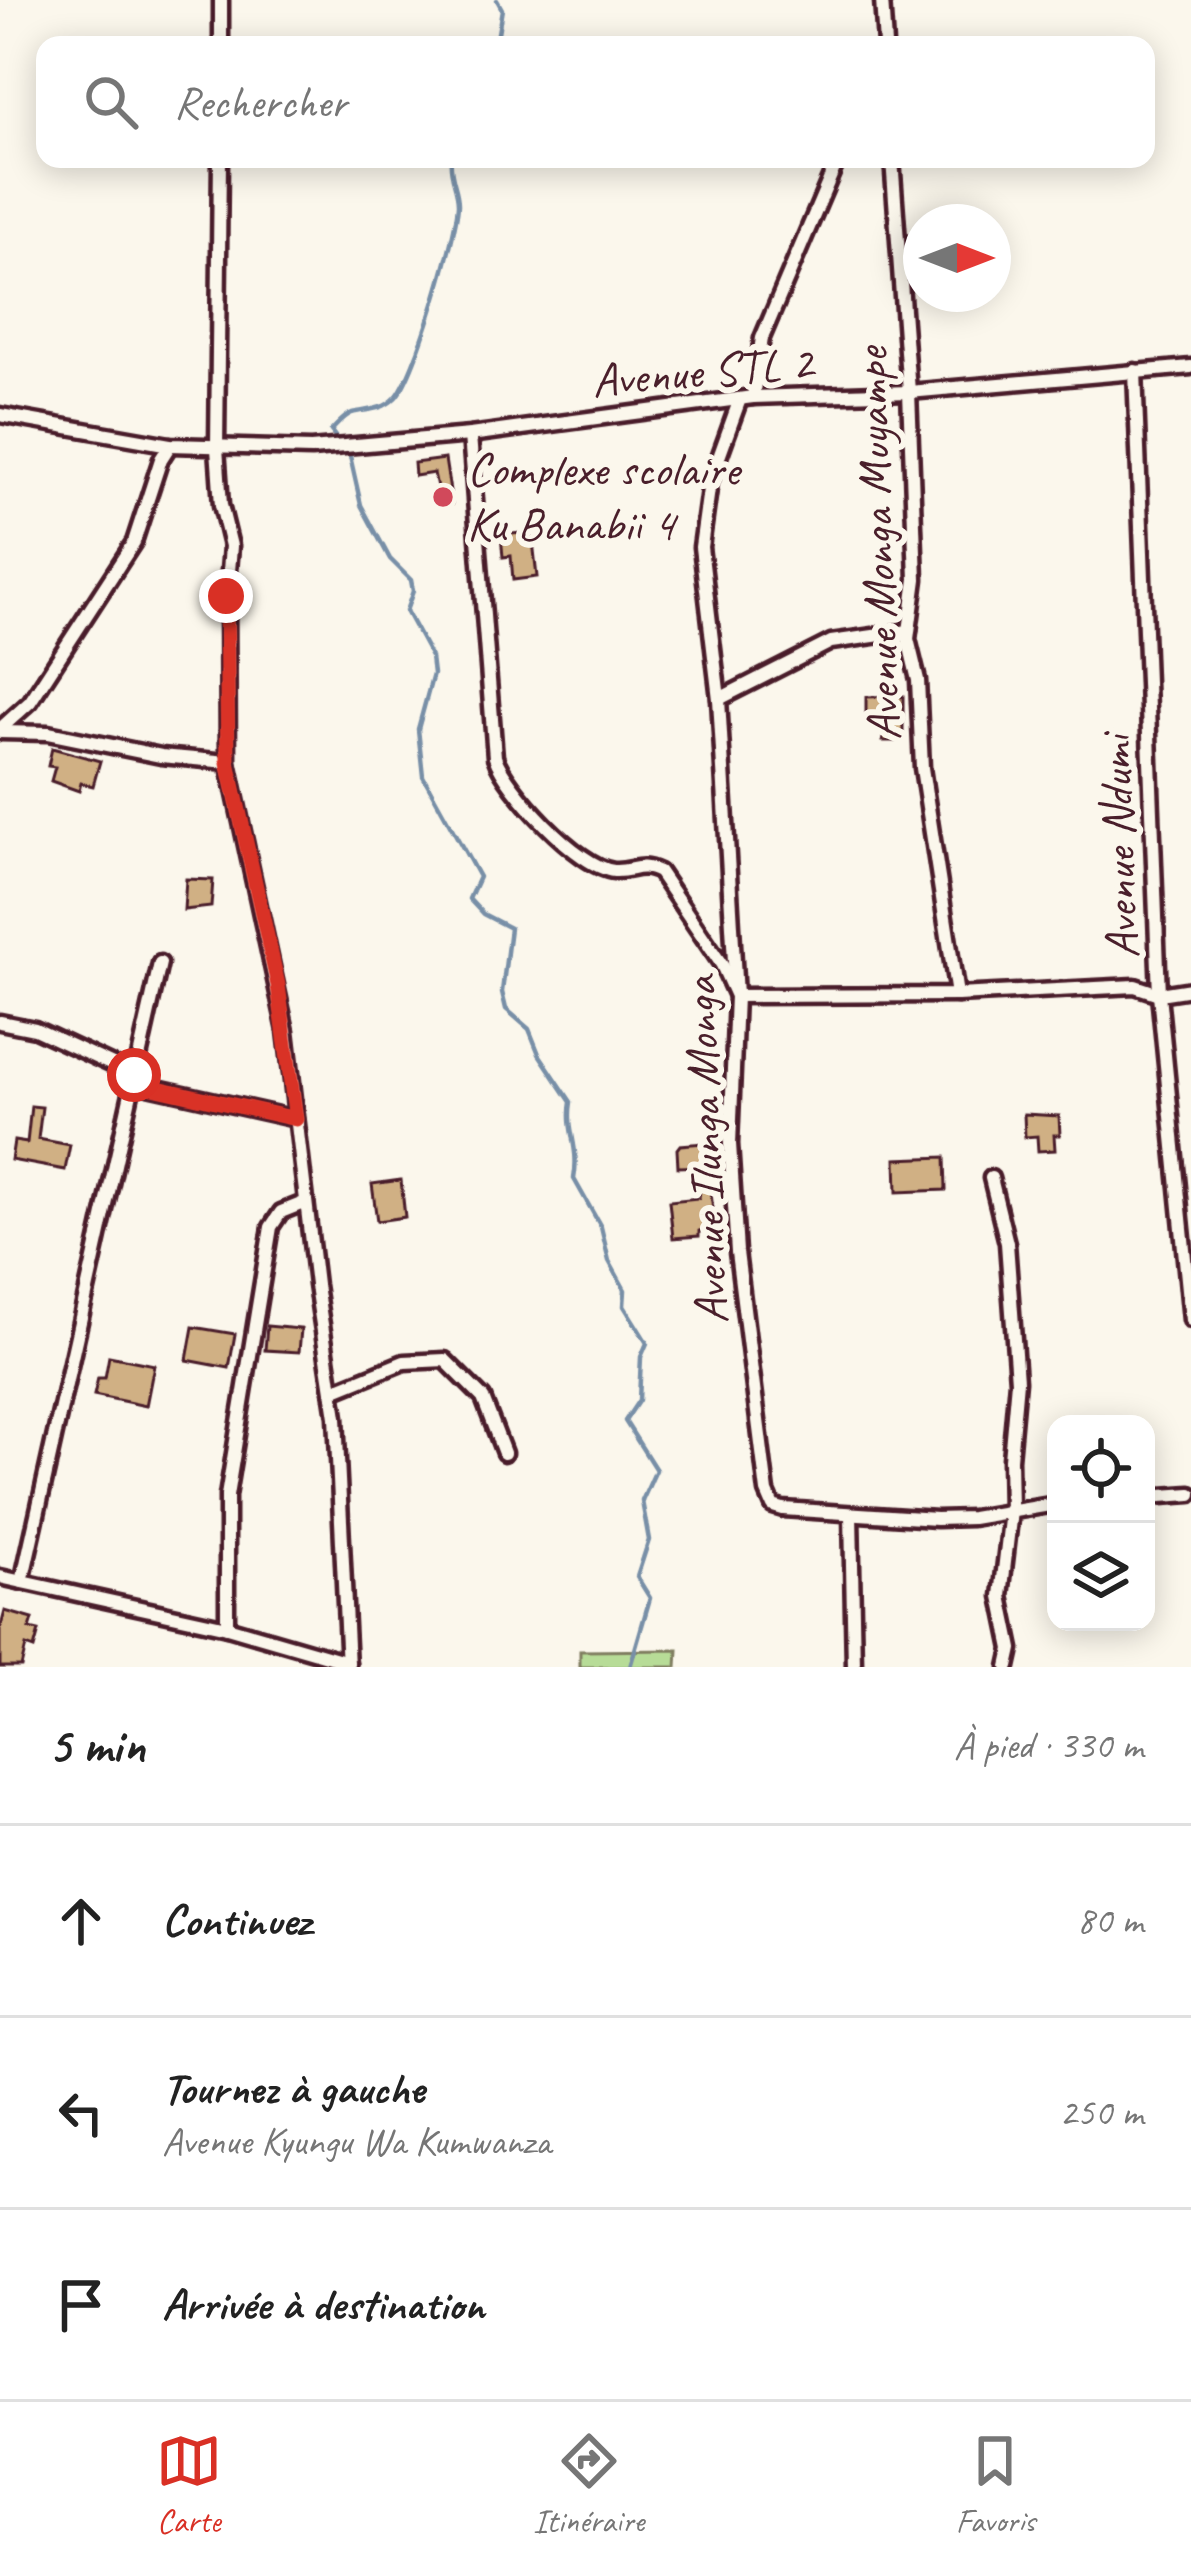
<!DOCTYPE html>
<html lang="fr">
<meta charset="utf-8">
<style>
body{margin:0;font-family:Caveat,sans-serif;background:#f6f6f6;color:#222}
.controls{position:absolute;right:36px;bottom:36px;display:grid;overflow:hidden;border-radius:24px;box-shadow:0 6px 30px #0003}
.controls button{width:108px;height:108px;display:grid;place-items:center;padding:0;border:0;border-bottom:3px solid #e0e0e0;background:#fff;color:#222;font:60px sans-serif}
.compass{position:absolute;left:903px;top:204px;width:108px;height:108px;border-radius:50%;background:#fff;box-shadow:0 6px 30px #0003;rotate:90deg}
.stop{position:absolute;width:36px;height:36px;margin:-27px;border:9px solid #d93025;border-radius:50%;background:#fff}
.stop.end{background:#d93025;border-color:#fff;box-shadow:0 3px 12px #0008}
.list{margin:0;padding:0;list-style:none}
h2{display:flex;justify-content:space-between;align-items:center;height:156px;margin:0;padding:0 48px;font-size:51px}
h2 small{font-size:39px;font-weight:400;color:#767676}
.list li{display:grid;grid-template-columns:78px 1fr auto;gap:36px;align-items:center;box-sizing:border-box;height:192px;padding:0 48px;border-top:3px solid #e0e0e0}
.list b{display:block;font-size:45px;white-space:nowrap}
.list p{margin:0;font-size:39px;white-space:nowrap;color:#767676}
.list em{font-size:39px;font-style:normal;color:#767676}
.icon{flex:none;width:66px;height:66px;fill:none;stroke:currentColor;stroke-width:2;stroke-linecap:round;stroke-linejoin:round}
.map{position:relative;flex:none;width:1191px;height:1667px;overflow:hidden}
.search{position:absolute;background:#fff;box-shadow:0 6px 30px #0003;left:36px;right:36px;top:36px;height:132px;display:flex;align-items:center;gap:30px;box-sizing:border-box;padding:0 42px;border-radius:24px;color:#767676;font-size:45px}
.sheet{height:732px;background:#fff}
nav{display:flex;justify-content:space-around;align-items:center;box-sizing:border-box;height:168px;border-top:3px solid #e0e0e0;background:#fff;font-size:33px;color:#767676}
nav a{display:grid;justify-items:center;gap:6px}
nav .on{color:#d93025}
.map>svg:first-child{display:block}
.green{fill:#b7dc97;stroke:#807e61;stroke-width:3}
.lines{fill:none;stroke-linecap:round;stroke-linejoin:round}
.stream{stroke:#788fa7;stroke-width:4.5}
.building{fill:#d0b084;stroke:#4a1f2b;stroke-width:3}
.minor-casing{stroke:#4a1f2b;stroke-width:21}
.minor{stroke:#fbf7ec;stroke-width:12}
.route{stroke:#d93025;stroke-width:15}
.poi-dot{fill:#d1495b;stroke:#fbf7ec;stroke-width:4.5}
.labels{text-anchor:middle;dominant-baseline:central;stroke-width:12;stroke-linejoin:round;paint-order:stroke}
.street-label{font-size:48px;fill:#4a1f2b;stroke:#fbf7ec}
.poi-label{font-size:48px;fill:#4a1f2b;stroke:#fbf7ec;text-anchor:start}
</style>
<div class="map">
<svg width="1191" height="1667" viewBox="0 0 1191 1667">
<rect width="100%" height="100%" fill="#fbf7ec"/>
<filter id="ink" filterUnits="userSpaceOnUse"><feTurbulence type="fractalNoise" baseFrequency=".00833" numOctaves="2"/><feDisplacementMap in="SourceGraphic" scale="24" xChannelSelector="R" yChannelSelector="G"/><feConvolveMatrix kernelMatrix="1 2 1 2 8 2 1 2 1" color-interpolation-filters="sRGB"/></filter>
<g filter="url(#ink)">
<!-- green -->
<polygon class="green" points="678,1650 677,1667 580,1667 580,1651"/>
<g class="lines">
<!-- stream -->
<g class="stream">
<polyline points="496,45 502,9 497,0"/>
<path d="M451,159C449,176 458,188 458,204C457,234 415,379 395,398C382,411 368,409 352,413C344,416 337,425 331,431L350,456L361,505L390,559L411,580L413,591L406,611L431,657L433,674L418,729L423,776L479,877L469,899L483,914L510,928L502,992L506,1009L529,1029L539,1054L571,1102C566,1132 580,1145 574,1179L601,1227L609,1261L625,1290L624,1306L647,1343L641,1357L639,1400L625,1421L656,1470L642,1501L649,1540L637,1577L650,1598L630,1667"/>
</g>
</g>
<!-- building -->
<g class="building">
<polygon points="445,459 452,504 441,506 434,473 415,476 414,463"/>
<polygon points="532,532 537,577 513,580 511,556 503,557 501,535"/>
<polygon points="903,696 903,741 883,741 883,719 866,719 866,697"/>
<polygon points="52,748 100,761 93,786 81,783 79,791 51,781 55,767 48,766"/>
<polygon points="186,879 213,880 211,907 184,910"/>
<polygon points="31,1106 42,1107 38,1139 70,1145 65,1170 11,1160 14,1141 27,1143"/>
<polygon points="1024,1114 1059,1116 1060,1135 1054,1135 1055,1150 1038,1151 1037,1136 1025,1137"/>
<polygon points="704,1143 709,1174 721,1170 722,1178 710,1185 713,1210 706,1211 707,1228 699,1231 699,1236 673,1238 669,1201 699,1198 703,1166 678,1167 677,1149 680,1145"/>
<polygon points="945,1157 946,1190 897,1192 896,1159"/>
<polygon points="401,1180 405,1217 377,1221 372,1184"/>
<polygon points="267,1326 301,1329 299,1352 265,1350"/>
<polygon points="193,1327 235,1334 229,1368 187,1360"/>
<polygon points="109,1356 154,1365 146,1406 94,1395 98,1378 105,1378"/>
<polygon points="5,1611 33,1619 30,1629 39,1631 34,1649 26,1646 21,1667 0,1667 0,1630"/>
</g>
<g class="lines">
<!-- minor casing -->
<g class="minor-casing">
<g id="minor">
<polyline points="882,0 885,45"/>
<polyline points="221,45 221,0"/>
<polyline points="220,159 217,448 221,505 231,546 227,596 228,762 286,1031 316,1285 336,1417 348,1667"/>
<polyline points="892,159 909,392 916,579 908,639 918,680 922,768 957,995"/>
<polyline points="1135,371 1159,994 1191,1320"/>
<polyline points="753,397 762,338 838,159"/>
<polyline points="740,399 710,482 701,547 719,699 736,996 730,1144 737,1252 767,1492 773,1506 783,1509 936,1519 972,1518 1056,1504"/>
<polyline points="0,415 170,445 311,449 470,435 753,397 909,392 1191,367"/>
<path d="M470,435L495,757C506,789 579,868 614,871C634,872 638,862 659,872L722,965L736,996L957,995L1135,986L1159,994L1191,989"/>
<polyline points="719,699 831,642 909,631"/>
<polyline points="0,729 30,702 134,542 161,459 170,445"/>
<polyline points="0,732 48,733 161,756 228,762"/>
<polyline points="0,1022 35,1029 134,1075 144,1085 296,1119"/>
<polyline points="991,1178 1007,1243 1017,1381 1010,1459 1011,1511 1001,1596 1012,1649 1008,1667"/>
<polyline points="333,1391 404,1362 445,1360 483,1398 504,1453"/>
<polyline points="1146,1497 1191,1494"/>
<polyline points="851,1514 854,1667"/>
<polyline points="0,1577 227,1627 348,1662"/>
<polyline points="22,1582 160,963"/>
<polyline points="227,1627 227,1496 271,1227 281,1212 306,1202"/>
</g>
</g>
<!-- minor -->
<use href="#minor" class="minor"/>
</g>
</g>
<g class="lines" filter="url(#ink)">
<!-- route -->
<polyline class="route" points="134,1075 144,1085 296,1119 278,985 228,762 226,596"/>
</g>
<!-- markers -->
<circle class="poi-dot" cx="443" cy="497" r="12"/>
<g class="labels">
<!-- street labels -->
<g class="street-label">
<text transform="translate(702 371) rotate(-5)">Avenue STL 2</text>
<text transform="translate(877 544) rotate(-92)">Avenue Monga Muyampe</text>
<text transform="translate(1118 847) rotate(-92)">Avenue Ndumi</text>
<text transform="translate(705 1150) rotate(-92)">Avenue Ilunga Monga</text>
</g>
<!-- poi labels -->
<g class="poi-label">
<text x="467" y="469">Complexe scolaire<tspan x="467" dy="55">Ku Banabii 4</tspan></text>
</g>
</g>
</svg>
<div class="controls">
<button><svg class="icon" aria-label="locate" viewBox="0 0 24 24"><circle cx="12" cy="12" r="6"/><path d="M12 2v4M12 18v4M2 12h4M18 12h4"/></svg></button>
<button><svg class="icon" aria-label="layers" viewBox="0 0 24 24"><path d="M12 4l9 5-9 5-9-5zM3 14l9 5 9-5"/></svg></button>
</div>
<svg class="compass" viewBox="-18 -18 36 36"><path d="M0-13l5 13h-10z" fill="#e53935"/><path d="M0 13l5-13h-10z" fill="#767676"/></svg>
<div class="stop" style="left:134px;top:1075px"></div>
<div class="stop end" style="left:226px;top:596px"></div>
<div class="search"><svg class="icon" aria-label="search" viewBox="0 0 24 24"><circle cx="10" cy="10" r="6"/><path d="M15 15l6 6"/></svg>Rechercher</div>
</div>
<section class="sheet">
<h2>5 min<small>À pied · 330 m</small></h2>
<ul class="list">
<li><svg class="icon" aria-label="ahead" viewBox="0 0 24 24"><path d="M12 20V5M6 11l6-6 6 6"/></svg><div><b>Continuez</b></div><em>80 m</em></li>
<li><svg class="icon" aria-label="left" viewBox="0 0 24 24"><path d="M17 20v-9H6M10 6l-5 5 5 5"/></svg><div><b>Tournez à gauche</b><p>Avenue Kyungu Wa Kumwanza</p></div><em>250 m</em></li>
<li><svg class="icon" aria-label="arrive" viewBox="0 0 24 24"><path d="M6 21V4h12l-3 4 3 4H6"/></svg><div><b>Arrivée à destination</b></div></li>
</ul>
</section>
<nav>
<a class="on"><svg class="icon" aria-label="map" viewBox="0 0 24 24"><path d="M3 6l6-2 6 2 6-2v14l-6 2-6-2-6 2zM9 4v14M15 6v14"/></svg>Carte</a>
<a><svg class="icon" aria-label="directions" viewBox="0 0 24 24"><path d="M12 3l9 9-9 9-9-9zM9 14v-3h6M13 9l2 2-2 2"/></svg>Itinéraire</a>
<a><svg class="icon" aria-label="saved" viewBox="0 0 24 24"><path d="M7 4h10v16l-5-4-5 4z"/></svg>Favoris</a>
</nav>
